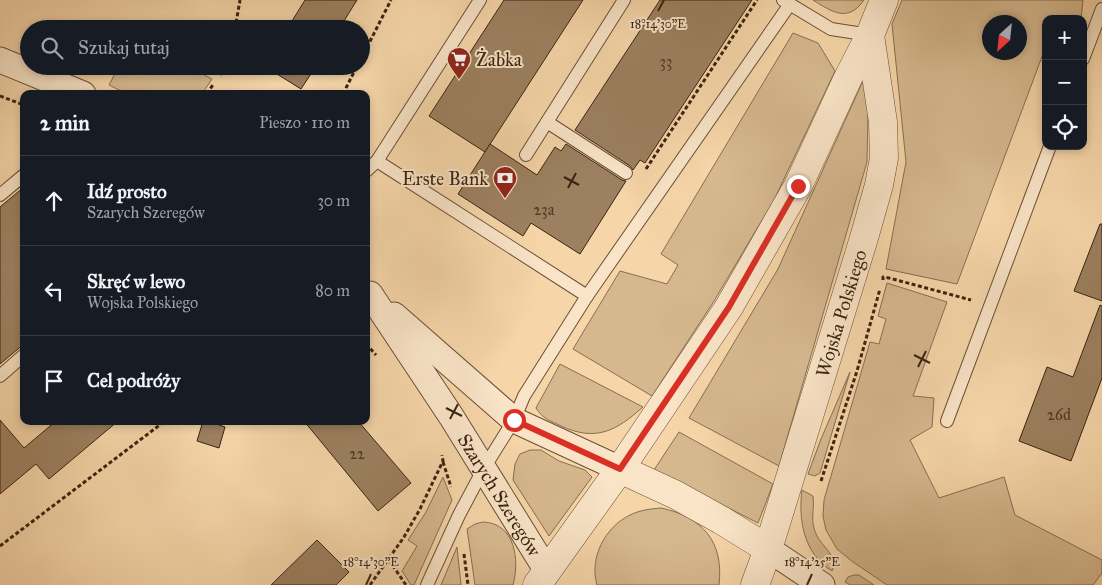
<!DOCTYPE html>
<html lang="pl">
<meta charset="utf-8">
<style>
body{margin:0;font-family:"IM FELL Great Primer",serif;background:#20242c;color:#f1f3f6}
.controls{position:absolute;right:15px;top:15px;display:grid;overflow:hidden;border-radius:10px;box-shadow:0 2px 8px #0003}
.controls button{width:45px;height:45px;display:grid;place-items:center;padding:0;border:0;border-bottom:1px solid #363941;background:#171b24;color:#f1f3f6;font:25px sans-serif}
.compass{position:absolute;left:982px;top:15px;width:45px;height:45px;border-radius:50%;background:#171b24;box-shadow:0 2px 8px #0003;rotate:207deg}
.stop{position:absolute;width:15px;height:15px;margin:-11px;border:4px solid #d93025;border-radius:50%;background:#fff}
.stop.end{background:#d93025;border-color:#fff;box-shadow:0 1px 5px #0008}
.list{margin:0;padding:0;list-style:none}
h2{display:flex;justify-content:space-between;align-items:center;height:65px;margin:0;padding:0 20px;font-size:21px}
h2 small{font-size:16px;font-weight:400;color:#9ea1a6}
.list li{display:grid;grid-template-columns:32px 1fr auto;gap:15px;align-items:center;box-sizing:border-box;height:90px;padding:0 20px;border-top:1px solid #363941}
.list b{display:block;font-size:19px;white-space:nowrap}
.list p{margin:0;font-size:16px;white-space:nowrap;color:#9ea1a6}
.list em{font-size:16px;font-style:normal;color:#9ea1a6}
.icon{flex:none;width:28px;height:28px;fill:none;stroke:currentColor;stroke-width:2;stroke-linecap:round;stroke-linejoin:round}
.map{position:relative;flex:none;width:1102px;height:585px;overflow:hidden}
.search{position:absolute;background:#171b24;box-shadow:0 2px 8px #0003;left:20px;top:20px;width:350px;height:55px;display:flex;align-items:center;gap:12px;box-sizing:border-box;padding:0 18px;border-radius:28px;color:#9ea1a6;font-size:19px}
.panel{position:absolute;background:#171b24;box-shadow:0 2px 8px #0003;left:20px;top:90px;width:350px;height:335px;border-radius:10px}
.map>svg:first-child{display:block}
.green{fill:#d6b88f;stroke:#886e50;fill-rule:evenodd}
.building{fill:#9c8060;stroke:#3a2311}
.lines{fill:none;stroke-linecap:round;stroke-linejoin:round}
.service-casing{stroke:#695037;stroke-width:14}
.minor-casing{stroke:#695037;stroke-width:27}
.tertiary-casing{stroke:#695037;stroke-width:29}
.path{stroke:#3a2311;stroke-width:3;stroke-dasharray:4 2.5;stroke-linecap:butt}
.service{stroke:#f9e4c7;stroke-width:12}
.minor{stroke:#f9e4c7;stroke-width:25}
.tertiary{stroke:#f9e4c7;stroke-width:28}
.route{stroke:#d93025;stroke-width:6}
.ticks{fill:none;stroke:#3a2311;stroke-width:2}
.labels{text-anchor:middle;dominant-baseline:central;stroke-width:4;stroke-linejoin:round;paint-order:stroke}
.number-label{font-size:16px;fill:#523a25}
.poi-label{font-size:19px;fill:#3a2311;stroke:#f9e4c7;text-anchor:start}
.street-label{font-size:19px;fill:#3a2311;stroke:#f9e4c7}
.ticks-label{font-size:12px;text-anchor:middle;fill:#3a2311;stroke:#f9e4c7;stroke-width:4;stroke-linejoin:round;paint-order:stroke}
</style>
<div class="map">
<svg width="1102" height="585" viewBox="0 0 1102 585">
<rect width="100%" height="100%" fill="#f6d6a9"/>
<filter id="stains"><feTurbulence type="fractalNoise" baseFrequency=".004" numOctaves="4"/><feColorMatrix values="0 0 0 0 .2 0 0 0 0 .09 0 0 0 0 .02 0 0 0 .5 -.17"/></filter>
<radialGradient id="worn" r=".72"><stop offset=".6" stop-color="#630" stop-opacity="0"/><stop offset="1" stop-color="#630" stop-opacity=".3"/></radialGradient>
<!-- green -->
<g class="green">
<path d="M813,0H864C848,23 832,12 813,0Z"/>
<path d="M902,0H1083L1081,19H1046V46L957,284L886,269L906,162L892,24ZM990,22H1020V52H990Z"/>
<polygon points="793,33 818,43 835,71 774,200 714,301 652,396 573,349 620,271 667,284 678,265 661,254"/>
<polygon points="119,66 187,66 212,79 202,94 127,94 109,85"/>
<polygon points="862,83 866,85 868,115 867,162 779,466 689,418 778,269"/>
<polygon points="887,283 947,302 913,396 934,398 932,427 910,440 939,498 1004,477 1015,515 1102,560 1102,573 1093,585 887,585 853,562 837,549 826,530 823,516 824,500 870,342 879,344 886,319 878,316"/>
<path d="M560,364L643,407C616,431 596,442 561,426C549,420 543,419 536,408Z"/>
<polygon points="850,372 820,473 815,476 808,474 821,439"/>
<polygon points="679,432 773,484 758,523 654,470"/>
<polygon points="530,450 541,450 559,461 585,470 592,477 549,536 513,480 515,464 520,454"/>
<polygon points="443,477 452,500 414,585 411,585 402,571 417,546 408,540 426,512"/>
<path d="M802,490L813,496C815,512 809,520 817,536C824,549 839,557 832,571C804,554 798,520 802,490Z"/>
<path d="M661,508C703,517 724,542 719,585H597C589,558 605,527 630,515C640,510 650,509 661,508Z"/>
<path d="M483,522C515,523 520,560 513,585H475L467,529L475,524Z"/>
<polygon points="457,547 461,585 441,585"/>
<polygon points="854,575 859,575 874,585 850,585 845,582 848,577"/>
</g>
<!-- building -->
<g class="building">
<polygon points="305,0 357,0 339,29 287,29"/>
<polygon points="504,0 583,0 485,152 429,116"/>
<polygon points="660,0 752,0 645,163 640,160 633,170 630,166 575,130"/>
<polygon points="264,66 316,66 301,89"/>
<polygon points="490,144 537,175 555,147 561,151 566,144 622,180 626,181 580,254 531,223 523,236 458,194"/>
<polygon points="24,187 24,344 0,364 0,207"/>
<polygon points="1100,224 1102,224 1102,301 1074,291"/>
<polygon points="1100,305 1102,306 1102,378 1071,461 1019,441 1047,367 1073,377"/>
<polygon points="0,420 24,448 56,421 118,421 49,479 36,464 0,494"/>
<polygon points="203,421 208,421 225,427 219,448 197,441"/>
<polygon points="304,421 358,421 411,483 378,511"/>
<polygon points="317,540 349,572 336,585 271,585"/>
</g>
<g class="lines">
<!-- service casing -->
<g class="service-casing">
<g id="service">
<polyline points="783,0 831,29 870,35"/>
<polyline points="1083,59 1102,9"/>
<polyline points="547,122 626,173"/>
<polyline points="526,155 624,0"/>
<polyline points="377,161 587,296"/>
<polyline points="366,171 377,161 480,0"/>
<polyline points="0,195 24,175"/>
<polyline points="0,376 24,355"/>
<polyline points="947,421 1050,146"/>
<polyline points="427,585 459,515 484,468 514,420 524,396 587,296 790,4"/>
</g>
</g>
<!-- minor casing -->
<g class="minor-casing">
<g id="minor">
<polyline points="0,60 83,94"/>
<path id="s1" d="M370,294L451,416L547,571"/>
<polyline points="394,315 514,420 620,469"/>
<polyline points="768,549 822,585"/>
</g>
</g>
<!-- tertiary casing -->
<g class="tertiary-casing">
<g id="tertiary">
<polyline points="620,469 676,495 721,520 768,549"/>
<polyline points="537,585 620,469 729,307 798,186 848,78 870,35 884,0"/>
<path id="s2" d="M755,585L768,549L864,238L879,185L884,158L883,122L870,35"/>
</g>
</g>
<!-- path -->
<g class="path">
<polyline points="235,29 240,0"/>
<polyline points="361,59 391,0"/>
<polyline points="220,75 226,66"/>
<polyline points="207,94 214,83"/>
<polyline points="343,94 357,66"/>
<polyline points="0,96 24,105"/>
<polyline points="646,169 757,0"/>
<polyline points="883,280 883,277 889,278 971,300"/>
<polyline points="366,344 376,355"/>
<polyline points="443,462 451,487"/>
<polyline points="821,481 857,371 880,289"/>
<polyline points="0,546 165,421"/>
<polyline points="464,554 468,585"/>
<polyline points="389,560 406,585"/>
<polyline points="370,585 404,537 420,509 443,461 442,455"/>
</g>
<!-- service -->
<use href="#service" class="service"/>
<!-- minor -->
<use href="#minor" class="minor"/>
<!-- tertiary -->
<use href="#tertiary" class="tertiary"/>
</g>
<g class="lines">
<!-- route -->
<polyline class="route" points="514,420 620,469 729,307 798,186"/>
</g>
<!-- ticks -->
<path class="ticks" d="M658,11L664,0M564,177L579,185M568,188L576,173M914,355L930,363M918,367L926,351M446,408L462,416M450,419L458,404M366,585L371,574M807,585L812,574"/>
<!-- icons -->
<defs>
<g id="supermarket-pin" transform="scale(1.25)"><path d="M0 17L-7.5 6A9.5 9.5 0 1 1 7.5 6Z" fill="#8f2418" stroke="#f9e4c7"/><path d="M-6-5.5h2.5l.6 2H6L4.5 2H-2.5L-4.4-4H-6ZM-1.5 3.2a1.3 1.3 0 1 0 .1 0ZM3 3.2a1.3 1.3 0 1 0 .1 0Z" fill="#fff"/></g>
<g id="bank-pin" transform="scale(1.25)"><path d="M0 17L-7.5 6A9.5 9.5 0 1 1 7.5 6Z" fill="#8f2418" stroke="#f9e4c7"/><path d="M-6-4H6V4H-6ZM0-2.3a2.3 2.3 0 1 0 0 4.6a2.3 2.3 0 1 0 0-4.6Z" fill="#fff"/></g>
</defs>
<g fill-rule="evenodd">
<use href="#supermarket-pin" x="459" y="59"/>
<use href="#bank-pin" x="505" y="178"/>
</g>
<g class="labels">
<!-- number labels -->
<g class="number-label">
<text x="666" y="61">33</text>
<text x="544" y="209">23a</text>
<text x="1059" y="414">26d</text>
<text x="357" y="453">22</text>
</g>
<!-- poi labels -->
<g class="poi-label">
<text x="476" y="59">Żabka</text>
<text x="488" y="178" text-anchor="end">Erste Bank</text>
</g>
<!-- street labels -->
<g class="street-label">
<text stroke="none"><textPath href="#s2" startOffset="285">Wojska Polskiego</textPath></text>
<text stroke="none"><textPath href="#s1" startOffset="239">Szarych Szeregów</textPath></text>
</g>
</g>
<g class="ticks-label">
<text x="658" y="28">18°14'30"E</text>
<text x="371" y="566">18°14'30"E</text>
<text x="812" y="566">18°14'25"E</text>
</g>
<rect width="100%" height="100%" filter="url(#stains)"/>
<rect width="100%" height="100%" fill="url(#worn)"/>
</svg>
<div class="controls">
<button>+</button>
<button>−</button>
<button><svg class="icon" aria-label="locate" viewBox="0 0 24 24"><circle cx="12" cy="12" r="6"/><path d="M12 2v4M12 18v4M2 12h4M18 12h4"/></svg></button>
</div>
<svg class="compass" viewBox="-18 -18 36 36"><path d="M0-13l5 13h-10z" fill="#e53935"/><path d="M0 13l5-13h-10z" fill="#9ea1a6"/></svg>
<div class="stop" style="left:514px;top:420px"></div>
<div class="stop end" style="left:798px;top:186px"></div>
<div class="search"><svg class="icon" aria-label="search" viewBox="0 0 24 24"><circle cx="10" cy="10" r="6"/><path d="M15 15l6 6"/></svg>Szukaj tutaj</div>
<section class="panel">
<h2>2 min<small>Pieszo · 110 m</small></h2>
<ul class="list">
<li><svg class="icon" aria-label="ahead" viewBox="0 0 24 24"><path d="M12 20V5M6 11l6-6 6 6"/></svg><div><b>Idź prosto</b><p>Szarych Szeregów</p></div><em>30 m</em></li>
<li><svg class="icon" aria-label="left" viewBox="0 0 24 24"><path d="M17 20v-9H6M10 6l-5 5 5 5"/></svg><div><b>Skręć w lewo</b><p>Wojska Polskiego</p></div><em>80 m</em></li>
<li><svg class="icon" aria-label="arrive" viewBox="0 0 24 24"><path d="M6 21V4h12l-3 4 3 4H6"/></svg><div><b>Cel podróży</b></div></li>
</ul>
</section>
</div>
